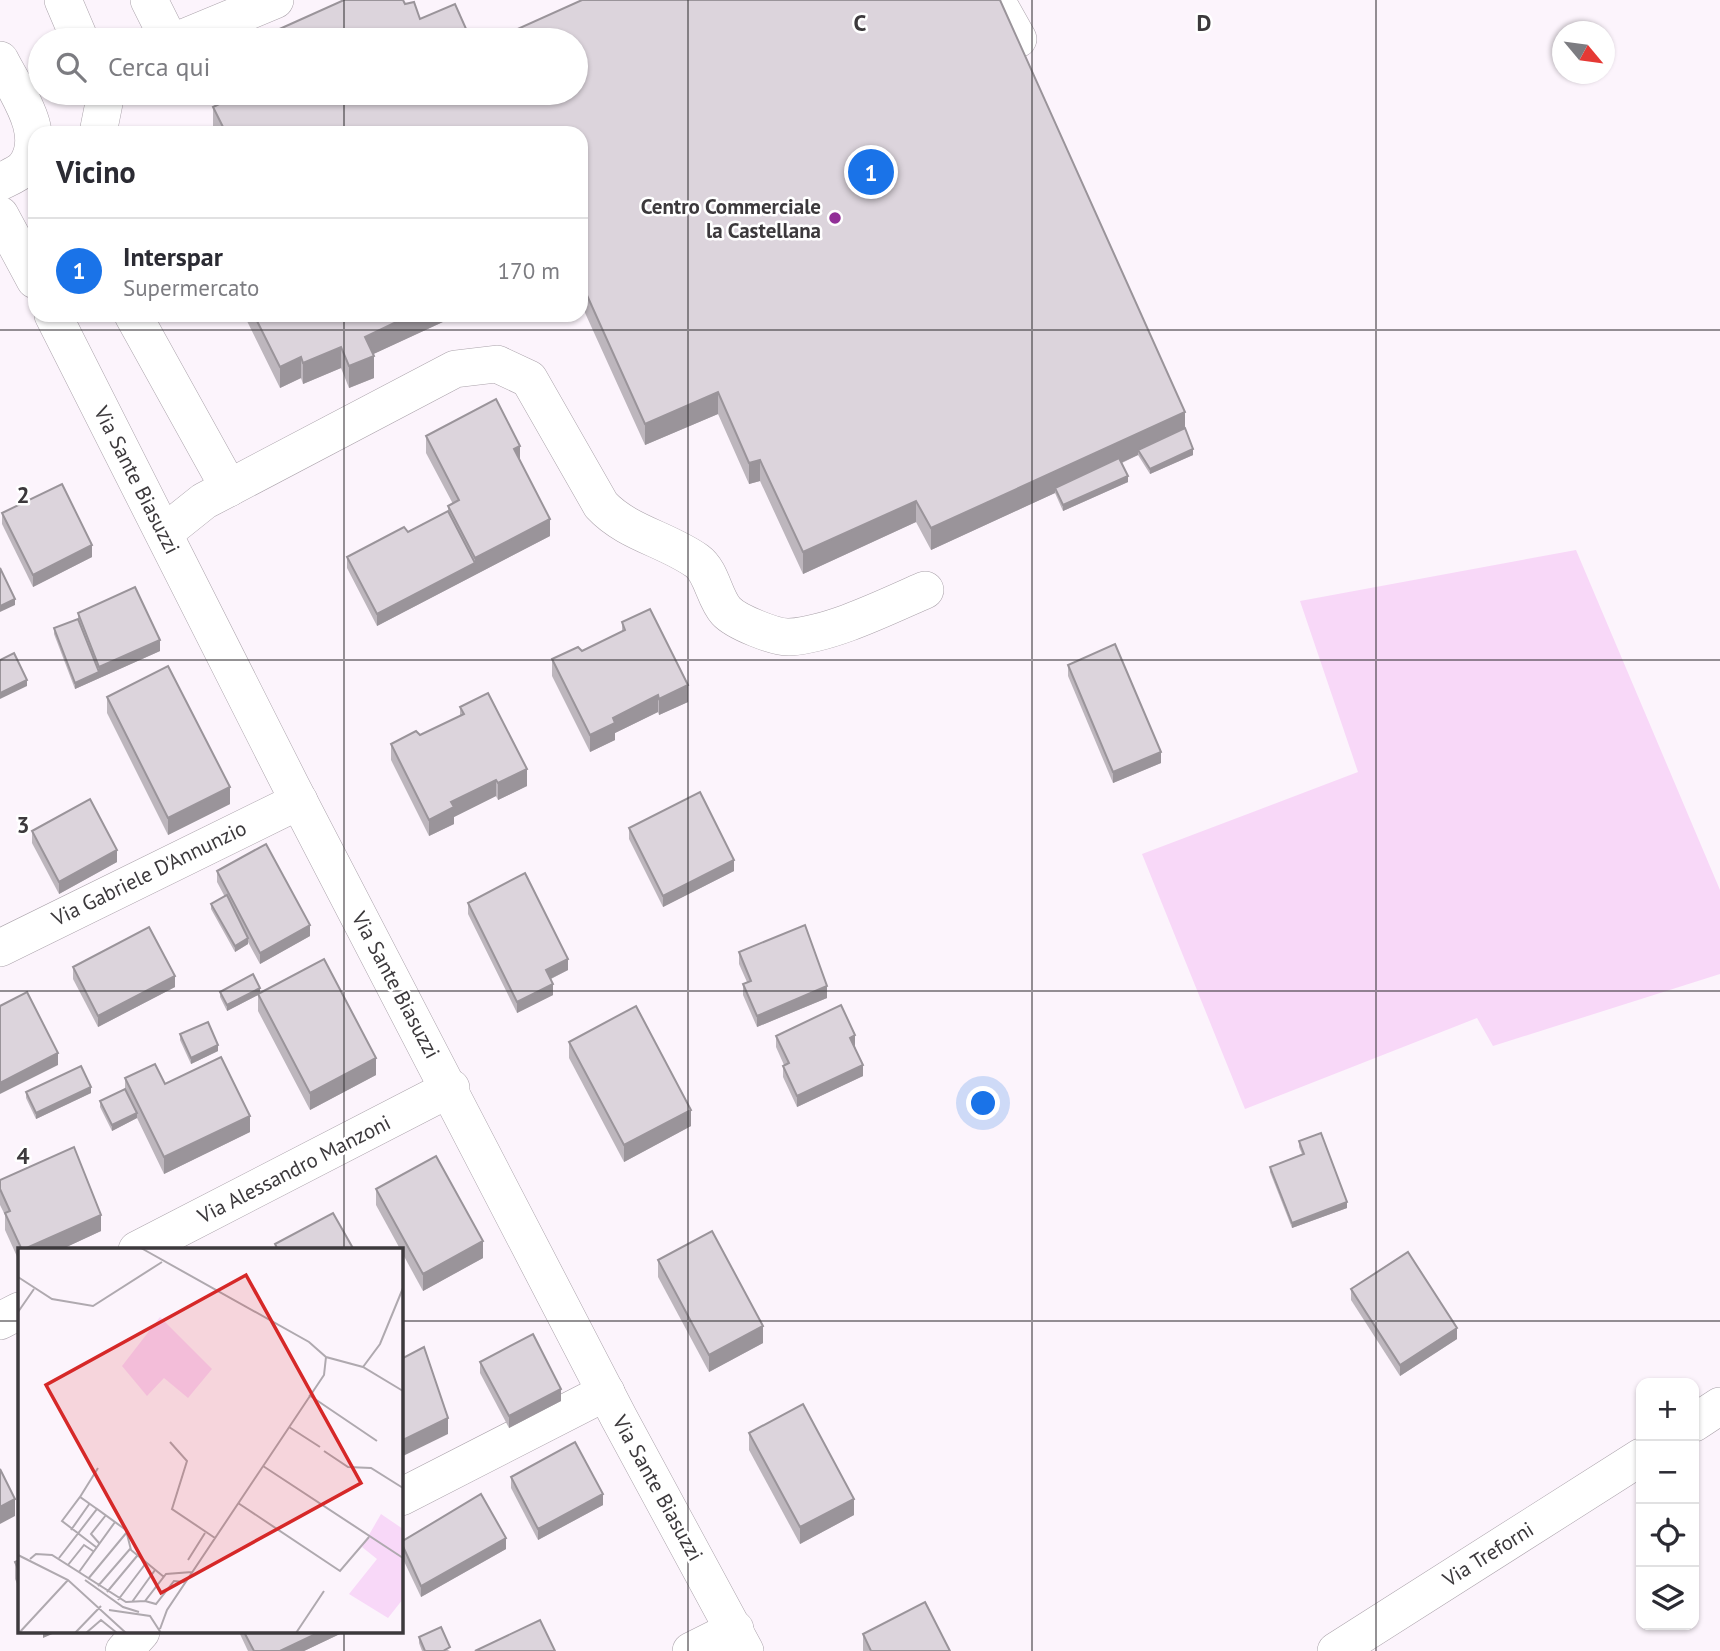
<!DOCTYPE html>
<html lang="it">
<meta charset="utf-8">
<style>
body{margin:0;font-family:"PT Sans",sans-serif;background:#f2f2f3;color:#2b2b33}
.controls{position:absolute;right:21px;bottom:21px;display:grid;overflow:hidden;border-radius:14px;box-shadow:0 2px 5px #0004}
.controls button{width:63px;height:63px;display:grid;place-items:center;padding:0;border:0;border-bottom:2px solid #e1e1e2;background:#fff;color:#2b2b33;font:35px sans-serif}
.compass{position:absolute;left:1552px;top:21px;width:63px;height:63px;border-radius:50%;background:#fff;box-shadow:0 2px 5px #0004;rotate:119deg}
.you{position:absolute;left:984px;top:1104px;width:24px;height:24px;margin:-18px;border:5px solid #fff;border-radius:50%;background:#1a73e8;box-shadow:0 0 0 10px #1a73e833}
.badge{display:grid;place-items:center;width:46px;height:46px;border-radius:50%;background:#1a73e8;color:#fff;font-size:23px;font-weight:700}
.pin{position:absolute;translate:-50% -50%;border:4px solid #fff;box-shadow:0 2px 7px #0006}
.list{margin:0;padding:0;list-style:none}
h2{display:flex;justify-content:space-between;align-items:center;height:91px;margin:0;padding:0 28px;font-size:30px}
h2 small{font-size:23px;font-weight:400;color:#7c7c81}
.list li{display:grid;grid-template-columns:46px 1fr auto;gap:21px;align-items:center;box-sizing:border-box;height:105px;padding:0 28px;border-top:2px solid #e1e1e2}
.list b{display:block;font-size:26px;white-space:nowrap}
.list p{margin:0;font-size:23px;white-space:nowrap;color:#7c7c81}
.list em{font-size:23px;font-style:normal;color:#7c7c81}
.icon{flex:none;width:38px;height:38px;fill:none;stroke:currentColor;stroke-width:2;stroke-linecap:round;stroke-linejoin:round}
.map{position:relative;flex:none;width:1720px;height:1651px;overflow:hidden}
.search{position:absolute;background:#fff;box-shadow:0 2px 5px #0004;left:28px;top:28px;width:560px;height:77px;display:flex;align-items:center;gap:18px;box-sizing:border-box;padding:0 24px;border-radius:38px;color:#7c7c81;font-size:26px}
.panel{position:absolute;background:#fff;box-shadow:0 2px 5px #0004;left:28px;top:126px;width:560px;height:196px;border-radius:21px}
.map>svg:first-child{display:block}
.grass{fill:#f8d8f8}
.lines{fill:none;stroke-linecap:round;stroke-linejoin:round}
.minor-casing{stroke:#aba3ab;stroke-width:38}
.minor{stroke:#fff;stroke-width:37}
.wall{fill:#bdb6bd}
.shaded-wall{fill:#9a949a}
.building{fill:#dcd4dc;stroke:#9a949a;stroke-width:2}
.grid{fill:none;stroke:#3c393c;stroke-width:2;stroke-opacity:0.55}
.poi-dot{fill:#912f97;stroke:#fff;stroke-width:2.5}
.labels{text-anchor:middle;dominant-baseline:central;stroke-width:5;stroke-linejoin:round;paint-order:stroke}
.poi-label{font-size:21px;font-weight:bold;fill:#3c393c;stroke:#fff;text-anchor:end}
.street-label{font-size:21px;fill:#3c393c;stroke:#fff}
.inset-road{fill:none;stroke:#afa9af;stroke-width:2}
.view{fill:#d62828;fill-opacity:0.15;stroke:#d62828;stroke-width:3.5}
.inset-edge{fill:none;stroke:#3c393c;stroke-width:3.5}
.grid-label{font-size:23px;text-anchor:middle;font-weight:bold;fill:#3c393c;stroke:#fff;stroke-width:5;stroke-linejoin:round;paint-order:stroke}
</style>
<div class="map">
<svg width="1720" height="1651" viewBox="0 0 1720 1651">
<rect width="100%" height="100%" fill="#fcf4fc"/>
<!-- grass -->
<polygon class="grass" points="1576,550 1720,890 1720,974 1493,1046 1477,1018 1245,1109 1142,854 1358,772 1300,601"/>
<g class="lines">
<!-- minor casing -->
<g class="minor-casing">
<g id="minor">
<polyline points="63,0 80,40"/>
<polyline points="149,0 169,40"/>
<polyline points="996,0 1018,39"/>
<polyline points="178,40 275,0"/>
<path d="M0,60C15,90 51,136 24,168C18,174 8,178 0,182"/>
<polyline points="98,133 105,98 103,93"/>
<polyline points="0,215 35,280"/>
<polyline points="53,315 291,786 619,1418 745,1651"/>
<polyline points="133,315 229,488"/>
<path d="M164,533L204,501L455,369L497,364L529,379L601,505C627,533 666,539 697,561C712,572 714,598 726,611C736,622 776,638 790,637C832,634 886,607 925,590"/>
<polyline points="0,948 299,801"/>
<polyline points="137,1250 451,1088"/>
<polyline points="0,1321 19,1311"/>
<polyline points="1694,1423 1720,1406"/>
<polyline points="401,1497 606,1392"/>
<polyline points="124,1651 141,1632"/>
<polyline points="691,1651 735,1629"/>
<polyline points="1336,1651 1641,1457"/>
</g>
</g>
<!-- minor -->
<use href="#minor" class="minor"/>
</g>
<!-- wall -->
<g class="wall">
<polygon points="513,31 1185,428 1193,455 1150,474 1138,455 1122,463 1128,482 1063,511 1055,493 931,550 916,522 803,574 760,481 749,484 718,414 645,445 581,304 581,133 215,133 213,129 213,107 576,93 513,39"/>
<polygon points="244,315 458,315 373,354 374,378 349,388 341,368 303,384 301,378 280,388"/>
<polygon points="426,436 520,462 550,536 377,626 347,568 347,557 408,532 448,511 448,506 453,504 426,453"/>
<polygon points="2,513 92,557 33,587 2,524"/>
<polygon points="78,613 160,651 75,689 54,634 54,628 78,619"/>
<polygon points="622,622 688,702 659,715 658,712 615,733 615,740 590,752 552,676 552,659 582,651 622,631"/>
<polygon points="1068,665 1161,763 1113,783 1068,676"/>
<polygon points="107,697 230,804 168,835 107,713"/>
<polygon points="460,707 527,786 498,800 496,796 454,817 454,824 429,836 391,760 391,744 420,735 460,716"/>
<polygon points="629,828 734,871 663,907 629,839"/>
<polygon points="32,831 117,862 59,894 32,843"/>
<polygon points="217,871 310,936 260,964 248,942 248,944 235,952 211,909 211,904 225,897 217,882"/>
<polygon points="468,903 568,970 551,979 553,995 517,1013 468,914"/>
<polygon points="739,952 827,998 757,1027 743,995 743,984 747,982 739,964"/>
<polygon points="73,967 175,987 98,1027 73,979"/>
<polygon points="220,992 260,993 376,1075 310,1110 258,1011 258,995 227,1011 220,997"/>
<polygon points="180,1034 218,1051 191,1064 180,1040"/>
<polygon points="776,1036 855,1046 863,1076 797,1107 783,1077 783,1066 784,1065 776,1047"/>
<polygon points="569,1042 691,1126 624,1162 569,1058"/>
<polygon points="125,1078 165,1084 250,1132 164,1174 137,1118 112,1131 100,1107 100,1101 125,1089"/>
<polygon points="26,1092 91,1093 36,1119 26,1098"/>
<polygon points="1299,1141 1347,1208 1292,1228 1270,1172 1270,1167 1302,1154 1299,1147"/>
<polygon points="0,1180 101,1231 60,1250 19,1250 19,1261 5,1230 5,1215 0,1205"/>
<polygon points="376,1189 483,1258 423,1291 376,1205"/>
<polygon points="658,1260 763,1343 709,1372 658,1277"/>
<polygon points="1351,1289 1457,1339 1400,1376 1351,1300"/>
<polygon points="480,1362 561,1401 509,1428 480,1373"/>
<polygon points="749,1433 854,1515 800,1544 749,1450"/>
<polygon points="511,1477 603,1505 538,1540 511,1488"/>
<polygon points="401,1542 506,1549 421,1597 401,1555"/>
<polygon points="19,1560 19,1588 15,1579 15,1562"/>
<polygon points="239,1632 342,1632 342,1633 304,1651 248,1651"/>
<polygon points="863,1634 950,1651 863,1651"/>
<polygon points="419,1637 450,1651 422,1651 419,1643"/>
</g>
<!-- shaded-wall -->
<g class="shaded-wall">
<polygon points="411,315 458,315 365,358 365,337"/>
<polygon points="341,347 341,368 303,384 303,363"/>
<polygon points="374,356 374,378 349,388 349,366"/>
<polygon points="301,357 301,378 280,388 280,367"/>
<polygon points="718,392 718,414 645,445 645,424"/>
<polygon points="1185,412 1185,434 1138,450 1138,455 1057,492 1055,488 1055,493 931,550 931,528"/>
<polygon points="520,446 520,463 514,449"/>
<polygon points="1193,449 1193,455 1150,474 1150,469"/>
<polygon points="760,460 760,481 749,484 749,463"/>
<polygon points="1128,476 1128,482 1063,511 1063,505"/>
<polygon points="916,501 916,522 803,574 803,552"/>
<polygon points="550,519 550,536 377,626 377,614 475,563 475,558"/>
<polygon points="92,545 92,557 33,587 33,575"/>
<polygon points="15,599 15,605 0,612 0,606"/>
<polygon points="160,640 160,651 75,689 75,683 99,672 99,667"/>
<polygon points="27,680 27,686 0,699 0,693"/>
<polygon points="688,685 688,702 659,715 659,699"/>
<polygon points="658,695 658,712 615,733 615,740 590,752 590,735 613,718"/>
<polygon points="1161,752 1161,763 1113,783 1113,772"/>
<polygon points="527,769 527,786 498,800 498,783"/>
<polygon points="496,780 496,796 454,817 454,824 429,836 429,820 451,802"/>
<polygon points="230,787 230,804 168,835 168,818"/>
<polygon points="117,850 117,862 59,894 59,882"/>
<polygon points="734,860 734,871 663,907 663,896"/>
<polygon points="310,925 310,936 260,964 260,953"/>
<polygon points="248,938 248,944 235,952 235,946"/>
<polygon points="568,959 568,970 546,981 546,970"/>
<polygon points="175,976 175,987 98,1027 98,1016"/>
<polygon points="553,984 553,995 517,1013 517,1002"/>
<polygon points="827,986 827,998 757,1027 757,1016"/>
<polygon points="260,988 260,994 227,1011 227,1005"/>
<polygon points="855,1035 855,1046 850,1049 850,1038"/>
<polygon points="218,1045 218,1051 191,1064 191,1058"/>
<polygon points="58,1053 58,1065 0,1094 0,1083"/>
<polygon points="376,1058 376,1075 310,1110 310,1093"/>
<polygon points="863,1065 863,1076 797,1107 797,1096"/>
<polygon points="91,1087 91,1093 36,1119 36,1113"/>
<polygon points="691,1110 691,1126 624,1162 624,1145"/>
<polygon points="137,1113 137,1118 112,1131 112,1125"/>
<polygon points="250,1116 250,1132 164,1174 164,1157"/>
<polygon points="1347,1202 1347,1208 1292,1228 1292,1223"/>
<polygon points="101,1215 101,1231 60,1250 23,1250"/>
<polygon points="483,1241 483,1258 423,1291 423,1274"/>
<polygon points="763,1326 763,1343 709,1372 709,1355"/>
<polygon points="1457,1328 1457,1339 1400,1376 1400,1365"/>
<polygon points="561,1389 561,1401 509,1428 509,1416"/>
<polygon points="448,1418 448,1434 401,1457 401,1441"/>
<polygon points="603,1494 603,1505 538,1540 538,1529"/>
<polygon points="15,1499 15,1516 0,1524 0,1507"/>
<polygon points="854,1499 854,1515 800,1544 800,1527"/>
<polygon points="506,1538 506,1549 421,1597 421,1586"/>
<polygon points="43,1632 57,1632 43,1638"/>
<polygon points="320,1632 342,1632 342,1633 304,1651 280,1651"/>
</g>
<!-- building -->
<g class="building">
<polygon points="344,0 403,0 405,4 414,2 420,19 455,4 471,40 255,40"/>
<polygon points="582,0 1000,0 1185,412 931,528 916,501 803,552 760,460 749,463 718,392 645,424 581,282 581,133 226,133 213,107 242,93 576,93 576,40 509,40 515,38 513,31"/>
<polygon points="254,315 411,315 365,337 374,356 349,366 341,347 303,363 301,357 280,367"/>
<polygon points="496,399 520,446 514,449 550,519 475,558 448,506 459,500 426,436"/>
<polygon points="1185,428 1193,449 1150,469 1138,450"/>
<polygon points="1119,458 1128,476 1063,505 1055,488"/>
<polygon points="62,484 92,545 33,575 2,513"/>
<polygon points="448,511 475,563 377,614 347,557 404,527 408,532"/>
<polygon points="0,568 15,599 0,606"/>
<polygon points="135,587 160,640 99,667 78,613"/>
<polygon points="650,609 688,685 659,699 658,695 613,718 615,723 590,735 552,659 578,647 582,651 625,630 622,622"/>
<polygon points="78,619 99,672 75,683 54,628"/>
<polygon points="1115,644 1161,752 1113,772 1068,665"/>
<polygon points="14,653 27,680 0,693 0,660"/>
<polygon points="168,666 230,787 168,818 107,697"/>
<polygon points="488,693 527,769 498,783 496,780 451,802 454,807 429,820 391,744 416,731 420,735 464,714 460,707"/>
<polygon points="700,792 734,860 663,896 629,828"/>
<polygon points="90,799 117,850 59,882 32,831"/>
<polygon points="266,844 310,925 260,953 217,871"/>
<polygon points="525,873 568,959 546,970 553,984 517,1002 468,903"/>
<polygon points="227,895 248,938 235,946 211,904"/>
<polygon points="805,925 827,986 757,1016 743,984 751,981 739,952"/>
<polygon points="149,927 175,976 98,1016 73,967"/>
<polygon points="324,959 376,1058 310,1093 258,994"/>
<polygon points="253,974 260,988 227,1005 220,992"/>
<polygon points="27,992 58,1053 0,1083 0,1006"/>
<polygon points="841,1005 855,1035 850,1038 863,1065 797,1096 783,1066 789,1063 776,1036"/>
<polygon points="636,1006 691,1110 624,1145 569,1042"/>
<polygon points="208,1022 218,1045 191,1058 180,1034"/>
<polygon points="221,1057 250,1116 164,1157 125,1078 155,1064 165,1084"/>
<polygon points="81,1066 91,1087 36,1113 26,1092"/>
<polygon points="125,1089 137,1113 112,1125 100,1101"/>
<polygon points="1321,1133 1347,1202 1292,1223 1270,1167 1304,1154 1299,1141"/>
<polygon points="74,1147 101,1215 22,1250 5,1213 10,1211 0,1189 0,1180"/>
<polygon points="436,1156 483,1241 423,1274 376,1189"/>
<polygon points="333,1213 354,1250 278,1250 275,1244"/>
<polygon points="712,1231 763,1326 709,1355 658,1260"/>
<polygon points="1408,1252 1457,1328 1400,1365 1351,1289"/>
<polygon points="533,1334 561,1389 509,1416 480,1362"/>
<polygon points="424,1347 448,1418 401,1441 401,1359"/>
<polygon points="803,1404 854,1499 800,1527 749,1433"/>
<polygon points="575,1442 603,1494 538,1529 511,1477"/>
<polygon points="0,1469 15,1499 0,1507"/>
<polygon points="481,1494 506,1538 421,1586 401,1542"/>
<polygon points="19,1560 19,1571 15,1562"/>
<polygon points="925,1602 950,1651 871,1651 863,1634"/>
<polygon points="540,1620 555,1651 475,1651"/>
<polygon points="441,1627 450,1647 443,1651 425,1651 419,1637"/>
<polygon points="244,1632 320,1632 280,1651 254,1651"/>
</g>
<!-- grid -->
<path class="grid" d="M344,0V40M688,0V1651M1032,0V1651M1376,0V1651M344,93V133M344,315V1250M0,330H1720M0,660H1720M0,991H1720M0,1321H19M401,1321H1720M344,1632V1651"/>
<!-- markers -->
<circle class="poi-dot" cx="835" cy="218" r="7"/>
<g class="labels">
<!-- poi labels -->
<g class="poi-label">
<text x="821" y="206">Centro Commerciale<tspan x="821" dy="24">la Castellana</tspan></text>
</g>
<!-- street labels -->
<g class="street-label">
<text transform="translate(137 480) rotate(63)">Via Sante Biasuzzi</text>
<text transform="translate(149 873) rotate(-26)">Via Gabriele D'Annunzio</text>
<text transform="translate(396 985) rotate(62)">Via Sante Biasuzzi</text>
<text transform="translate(294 1169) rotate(-27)">Via Alessandro Manzoni</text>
<text transform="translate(658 1488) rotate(61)">Via Sante Biasuzzi</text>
<text transform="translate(1488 1554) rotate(-32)">Via Treforni</text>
</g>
</g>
<!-- overview -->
<g transform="translate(18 1248)">
<rect width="385" height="385" fill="#fcf4fc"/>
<path d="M142,69L194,121L170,150L146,130L129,148L104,118ZM363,266L385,281V351L370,370L331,346L359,311L344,299Z" fill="#f8d8f8"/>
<path class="inset-road" d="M123,0L291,94L308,109L345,119L385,143M0,29L34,51L75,58L144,14M0,64L16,41M345,119L362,96L385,40M291,147L359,193M271,179L302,199M152,194L169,213L154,261L197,290M306,203L330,219L353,220L385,240M245,218L385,310M62,249L80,220M220,255L322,323L351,289M53,282L72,255M81,295L73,286L88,267M78,299L44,273L62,249L79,261M0,307L50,332L108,385M41,310L79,261L108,282L113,302L146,329M12,311L18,306L34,307L108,354L127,353L148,326L174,324M170,312L187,285M50,317L66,297L75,303M61,324L97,274M70,331L109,284M67,332L105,359L121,364M80,338L112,301M89,344L119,308M100,352L128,315M127,353L138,356L156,333L167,334M114,354L137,322M91,362L132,368L143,385M142,381L149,362L306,127L308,109M1,385L50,332M57,385L83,358M68,385L83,372L99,385M278,385L306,343"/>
<path class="view" d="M228,27L343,235L143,345L28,137Z"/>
<rect width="385" height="385" class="inset-edge"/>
</g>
<g class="grid-label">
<text x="860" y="31">C</text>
<text x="1204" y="31">D</text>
<text x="23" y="503">2</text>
<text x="23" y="833">3</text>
<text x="23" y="1164">4</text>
</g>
</svg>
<div class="controls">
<button>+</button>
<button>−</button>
<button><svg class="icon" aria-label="locate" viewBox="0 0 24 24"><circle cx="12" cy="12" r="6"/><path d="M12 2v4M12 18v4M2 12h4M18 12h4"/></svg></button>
<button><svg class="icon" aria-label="layers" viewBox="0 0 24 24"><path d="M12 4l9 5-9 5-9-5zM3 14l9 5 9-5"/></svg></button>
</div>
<svg class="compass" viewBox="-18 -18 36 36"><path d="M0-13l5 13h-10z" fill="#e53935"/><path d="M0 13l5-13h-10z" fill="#7c7c81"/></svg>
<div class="you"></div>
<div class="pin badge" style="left:871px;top:172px">1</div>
<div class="search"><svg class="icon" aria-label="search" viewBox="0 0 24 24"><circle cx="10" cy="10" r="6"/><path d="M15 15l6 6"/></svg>Cerca qui</div>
<section class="panel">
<h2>Vicino<small></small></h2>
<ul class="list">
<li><span class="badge">1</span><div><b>Interspar</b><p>Supermercato</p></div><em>170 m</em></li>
</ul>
</section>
</div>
